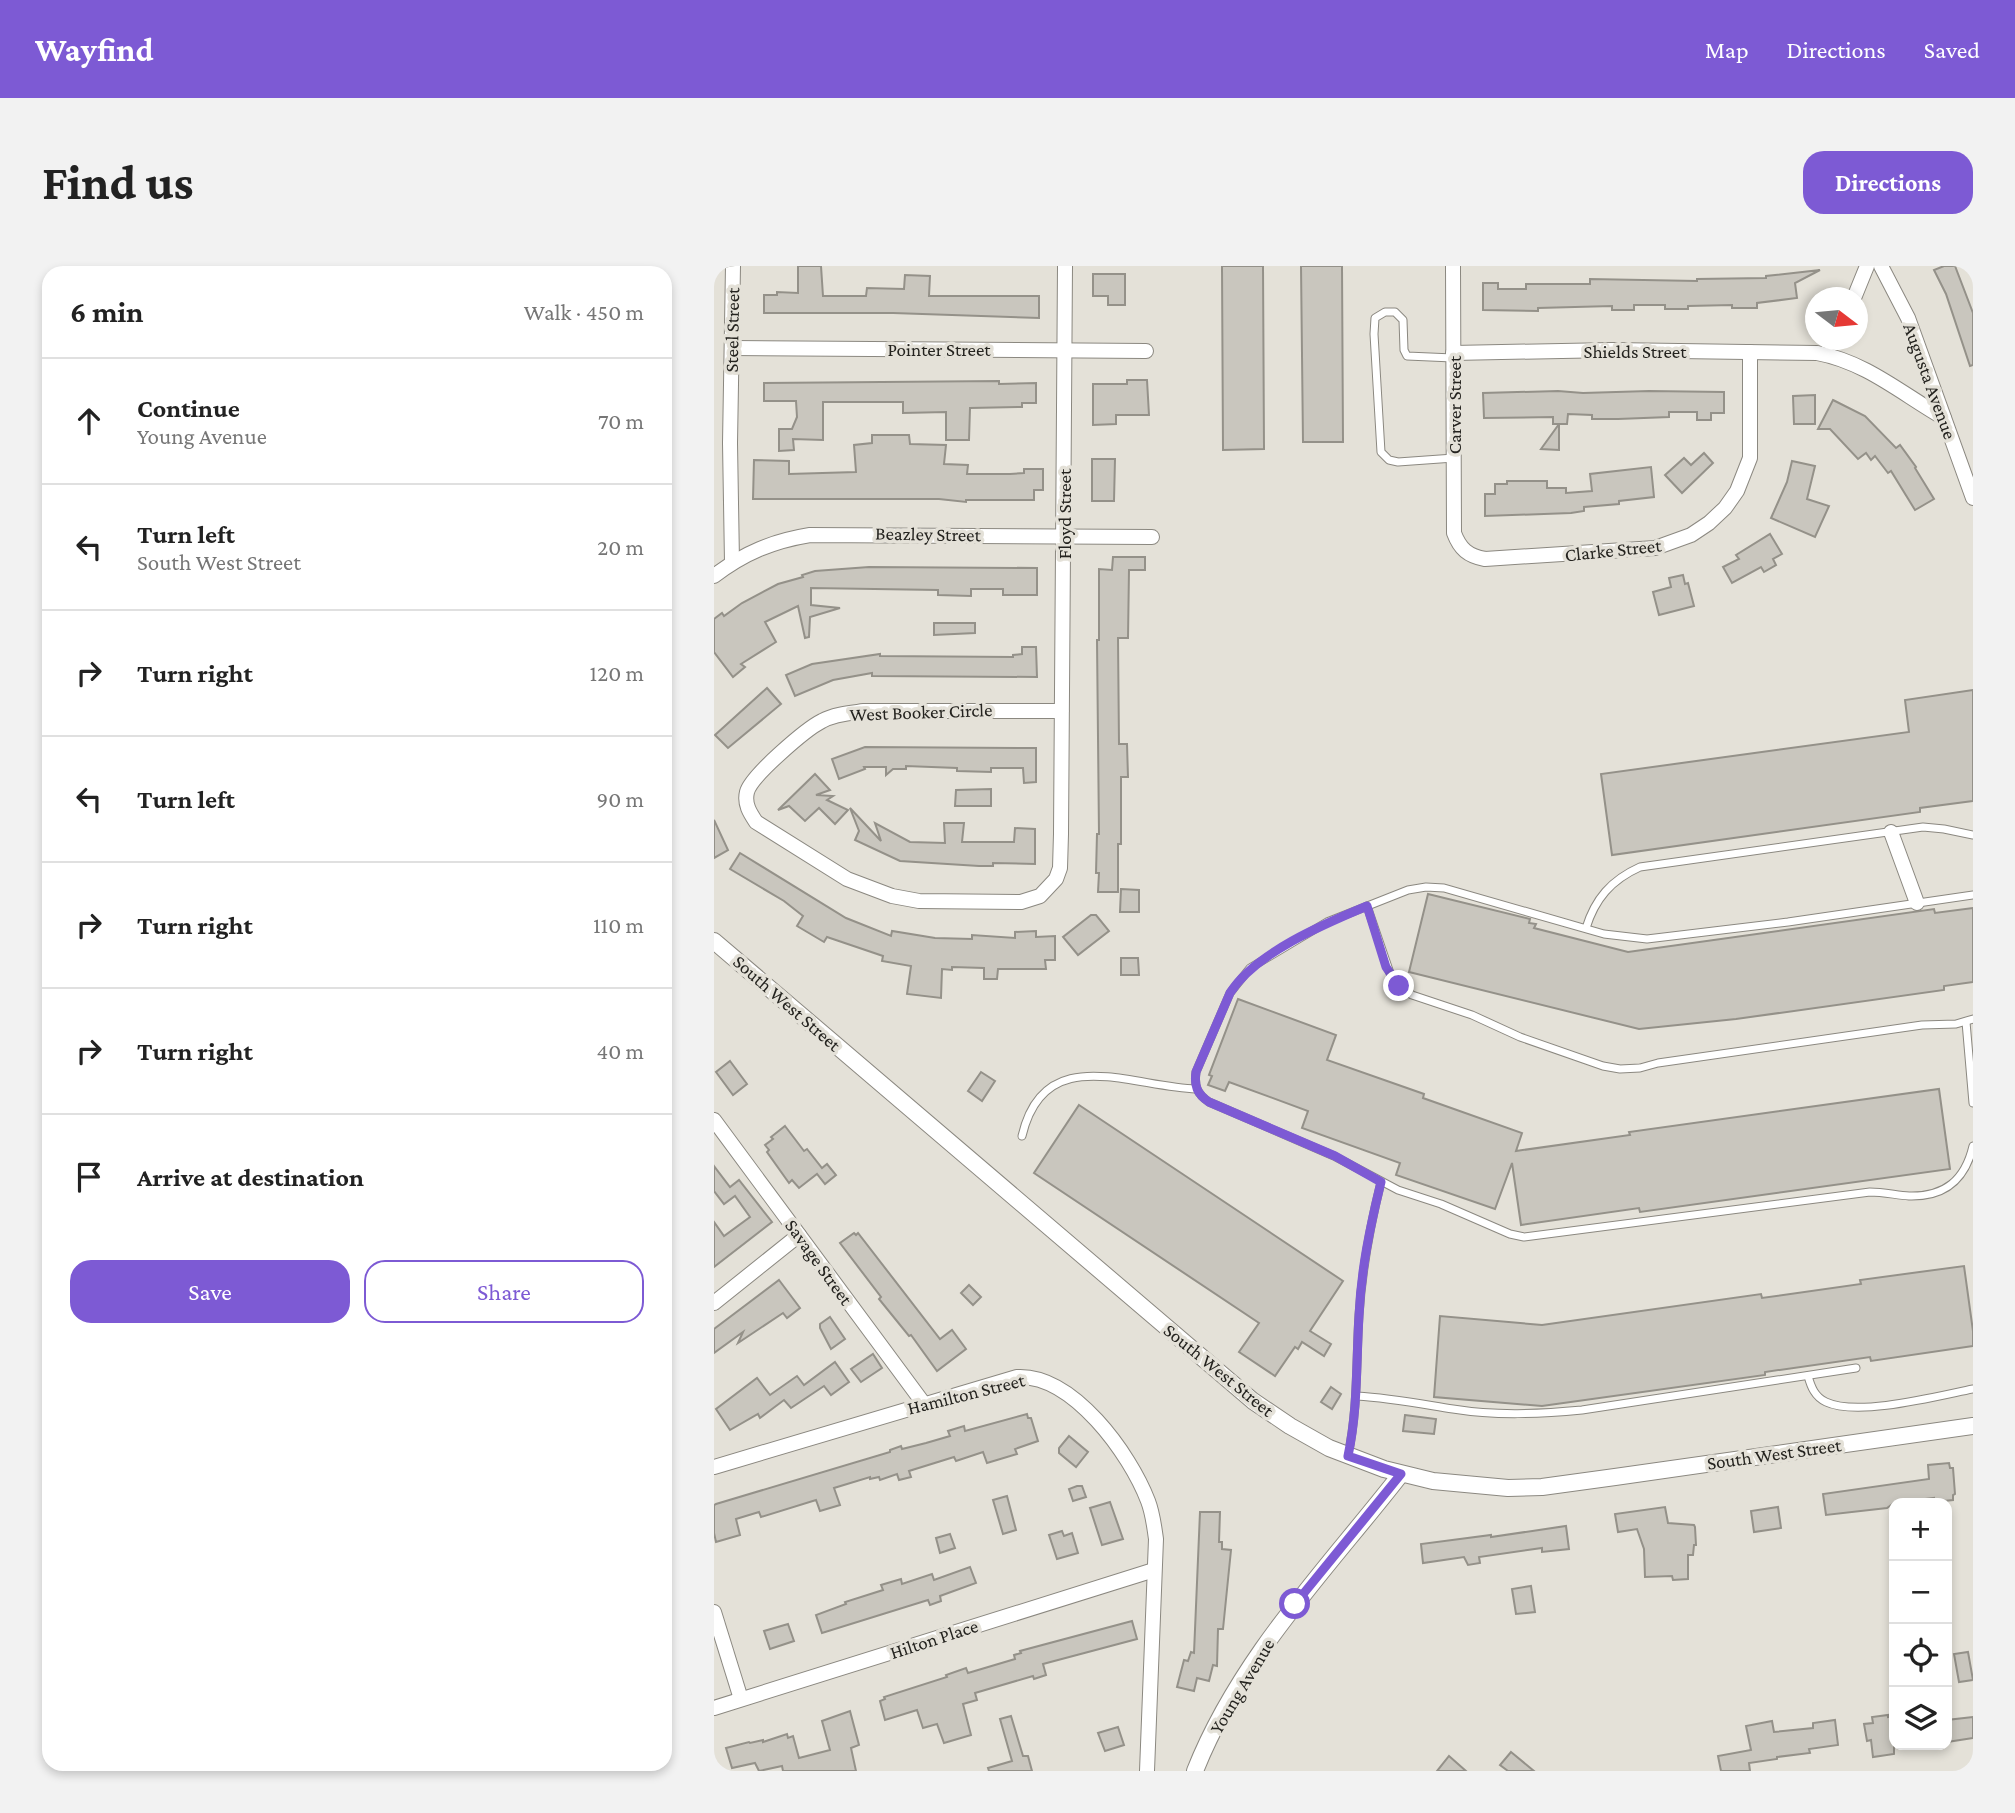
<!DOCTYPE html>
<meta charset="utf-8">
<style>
body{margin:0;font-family:"Crimson Pro",serif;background:#f2f2f2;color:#222}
.controls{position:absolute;right:21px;bottom:21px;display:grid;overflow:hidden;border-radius:14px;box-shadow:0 4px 10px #0003}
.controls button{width:63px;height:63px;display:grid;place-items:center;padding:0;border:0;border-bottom:2px solid #e0e0e0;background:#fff;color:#222;font:35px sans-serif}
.compass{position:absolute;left:1091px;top:21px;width:63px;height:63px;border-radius:50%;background:#fff;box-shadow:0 4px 10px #0003;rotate:106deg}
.stop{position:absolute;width:21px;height:21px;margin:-16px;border:5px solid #7d5ad4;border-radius:50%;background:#fff}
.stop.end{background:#7d5ad4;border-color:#fff;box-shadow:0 2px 7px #0008}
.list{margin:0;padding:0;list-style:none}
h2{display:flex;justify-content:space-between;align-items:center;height:91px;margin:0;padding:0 28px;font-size:30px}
h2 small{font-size:23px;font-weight:400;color:#767676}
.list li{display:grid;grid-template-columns:46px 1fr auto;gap:21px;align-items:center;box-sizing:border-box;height:126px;padding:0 28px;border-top:2px solid #e0e0e0}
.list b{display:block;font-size:26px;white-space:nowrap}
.list p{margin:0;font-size:23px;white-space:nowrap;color:#767676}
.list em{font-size:23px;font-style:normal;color:#767676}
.actions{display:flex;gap:14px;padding:21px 28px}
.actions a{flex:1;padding:16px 0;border:2px solid #7d5ad4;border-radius:21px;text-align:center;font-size:24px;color:#7d5ad4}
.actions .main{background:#7d5ad4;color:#fff}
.icon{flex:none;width:38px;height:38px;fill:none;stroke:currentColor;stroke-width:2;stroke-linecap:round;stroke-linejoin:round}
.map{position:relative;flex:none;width:1259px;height:1505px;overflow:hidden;border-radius:21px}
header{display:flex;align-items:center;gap:42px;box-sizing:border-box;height:98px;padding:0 35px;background:#7d5ad4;color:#fff}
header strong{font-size:33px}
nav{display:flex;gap:38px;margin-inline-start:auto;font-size:24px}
.intro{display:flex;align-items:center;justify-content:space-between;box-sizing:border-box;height:168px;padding:0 42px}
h1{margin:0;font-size:49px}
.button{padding:18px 32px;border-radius:21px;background:#7d5ad4;color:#fff;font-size:24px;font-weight:700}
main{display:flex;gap:42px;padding:0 42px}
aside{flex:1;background:#fff;border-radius:21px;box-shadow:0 4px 10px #0003}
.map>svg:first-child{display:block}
.building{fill:#c9c6be;stroke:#949189;stroke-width:2}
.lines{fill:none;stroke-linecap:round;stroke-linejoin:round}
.service-casing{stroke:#8b8880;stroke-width:9}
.minor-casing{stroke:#8b8880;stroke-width:16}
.tertiary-casing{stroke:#8b8880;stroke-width:18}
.service{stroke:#fff;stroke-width:7}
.minor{stroke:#fff;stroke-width:14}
.tertiary{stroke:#fff;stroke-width:16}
.route{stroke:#7d5ad4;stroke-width:9}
.labels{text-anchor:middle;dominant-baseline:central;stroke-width:7;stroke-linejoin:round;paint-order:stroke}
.street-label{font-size:19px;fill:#24231f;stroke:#e4e1d8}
</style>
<header>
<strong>Wayfind</strong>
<nav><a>Map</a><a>Directions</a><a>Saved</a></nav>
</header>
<div class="intro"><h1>Find us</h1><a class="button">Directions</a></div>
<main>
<aside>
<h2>6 min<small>Walk · 450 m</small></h2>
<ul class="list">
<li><svg class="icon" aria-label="ahead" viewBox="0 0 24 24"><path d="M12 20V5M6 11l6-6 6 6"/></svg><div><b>Continue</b><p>Young Avenue</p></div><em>70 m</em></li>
<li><svg class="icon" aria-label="left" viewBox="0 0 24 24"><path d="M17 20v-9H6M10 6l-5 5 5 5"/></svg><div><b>Turn left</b><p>South West Street</p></div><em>20 m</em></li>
<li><svg class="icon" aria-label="right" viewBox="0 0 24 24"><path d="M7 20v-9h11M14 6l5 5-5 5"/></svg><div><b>Turn right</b></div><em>120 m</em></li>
<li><svg class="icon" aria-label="left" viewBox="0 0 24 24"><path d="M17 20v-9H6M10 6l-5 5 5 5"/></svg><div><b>Turn left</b></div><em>90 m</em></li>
<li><svg class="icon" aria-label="right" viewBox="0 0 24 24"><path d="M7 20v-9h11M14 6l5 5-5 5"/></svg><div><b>Turn right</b></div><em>110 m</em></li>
<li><svg class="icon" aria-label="right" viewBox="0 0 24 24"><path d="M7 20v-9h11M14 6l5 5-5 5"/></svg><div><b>Turn right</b></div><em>40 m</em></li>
<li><svg class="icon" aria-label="arrive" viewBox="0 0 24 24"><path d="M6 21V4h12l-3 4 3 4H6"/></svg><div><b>Arrive at destination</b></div></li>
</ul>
<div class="actions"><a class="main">Save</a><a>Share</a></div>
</aside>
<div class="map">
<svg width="1259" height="1505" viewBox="0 0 1259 1505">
<rect width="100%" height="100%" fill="#e4e1d8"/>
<!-- building -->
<g class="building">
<polygon points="84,0 107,0 109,30 152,30 153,22 190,23 191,9 216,10 215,30 325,30 325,52 179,47 50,47 50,29 63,29 63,26 84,27"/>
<polygon points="508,0 549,0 550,183 509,184"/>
<polygon points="587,0 628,0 629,176 589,176"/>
<polygon points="1230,0 1241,0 1259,47 1259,99 1256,100 1232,28 1220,4"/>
<polygon points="1106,4 1081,17 1083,32 1043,37 1043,42 1018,42 1018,39 974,40 974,43 951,43 951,39 920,39 920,44 898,44 898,40 824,42 824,45 769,44 769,17 784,17 784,23 812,23 812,18 876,18 876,13 983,15 983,13 1052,12 1052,10"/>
<polygon points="379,8 411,8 411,39 394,39 394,30 379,30"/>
<polygon points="413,114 433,114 435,149 402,149 402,158 379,159 379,118 413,118"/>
<polygon points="285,115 285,118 322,117 322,137 308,137 308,141 256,142 255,174 232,174 232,146 189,147 189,136 109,136 109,174 79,173 80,184 65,185 65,163 78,163 83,151 82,135 50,135 50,117"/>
<polygon points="844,125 869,127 935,125 1010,126 1010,147 997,147 997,154 983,154 983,146 955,146 955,151 904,153 878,153 878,149 854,148 853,158 845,158 845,184 827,183 845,158 839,158 839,151 770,152 769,127"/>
<polygon points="1101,129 1101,158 1080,158 1079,130"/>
<polygon points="1119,134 1151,150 1182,182 1186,179 1202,201 1201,202 1220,233 1201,244 1177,205 1174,207 1161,190 1157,194 1152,187 1144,193 1116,163 1104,163"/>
<polygon points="158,169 195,169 196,178 232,179 230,198 254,199 253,208 296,208 310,207 310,203 329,203 329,224 320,224 320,234 252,234 252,236 225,233 39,233 40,194 75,195 75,208 142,206 140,179 158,177"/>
<polygon points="990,187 999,197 968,227 951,209 970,192 977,199"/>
<polygon points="378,193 401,193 400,235 378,235"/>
<polygon points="1078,195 1101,200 1093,233 1115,240 1101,271 1057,252 1073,216"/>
<polygon points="937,201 940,231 905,235 905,238 870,241 870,245 857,247 771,250 771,228 781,228 781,218 793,218 793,215 833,215 833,222 852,222 852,227 878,225 876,208"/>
<polygon points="1056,268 1068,288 1059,293 1062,299 1050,306 1047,301 1018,317 1009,301 1025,293 1022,289"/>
<polygon points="399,291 431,291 431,304 415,304 414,372 404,372 405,478 413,478 414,511 407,511 407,578 404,578 404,626 384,626 385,607 382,607 383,568 385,568 383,374 385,374 385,303 398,304"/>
<polygon points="155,301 323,302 323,329 289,329 289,323 257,323 257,330 224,329 224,324 97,322 97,339 126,342 96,351 95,371 91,372 84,340 51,356 62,376 27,398 31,401 19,411 0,386 0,353 8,347 10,350 28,337 64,318 89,311 88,309 101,305"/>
<polygon points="969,309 971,318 974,317 980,340 945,349 939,326 957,321 955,312"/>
<polygon points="220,357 261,357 261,367 220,369"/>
<polygon points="308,381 322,381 323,411 158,410 158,407 119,414 81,430 72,409 98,398 166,388 166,390 299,391 299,389 308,388"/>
<polygon points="53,422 67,438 14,482 1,469"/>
<polygon points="1259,424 1259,535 1206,542 1206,546 898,589 887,508 1195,466 1191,434"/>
<polygon points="151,481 322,482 322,516 310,517 309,502 277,502 277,506 243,505 243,502 192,500 192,503 179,503 172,509 172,501 150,501 151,503 125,513 118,493"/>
<polygon points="101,508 116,524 102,529 119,530 113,534 134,544 121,558 105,542 91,555 75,540 64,544"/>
<polygon points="277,523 277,540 241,540 242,524"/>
<polygon points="136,542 167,575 161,557 196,576 231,577 230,557 250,557 248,576 300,576 301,562 321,563 321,598 279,597 279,600 265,600 186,595 141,574 145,565"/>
<polygon points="0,554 14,584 0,592"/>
<polygon points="26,587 132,652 177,670 178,665 221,672 258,673 258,669 301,672 301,666 322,665 322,671 341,670 341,694 331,694 332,703 284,703 283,713 270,713 270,702 238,701 238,704 228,703 227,732 193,728 197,700 168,695 169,690 113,671 110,676 83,660 89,650 70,635 16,603"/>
<polygon points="407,623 425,624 425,646 406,646"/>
<polygon points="714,628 816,653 815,657 822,658 820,662 914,686 1220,643 1221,647 1259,642 1259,716 1230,720 1230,724 1022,753 925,763 695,706"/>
<polygon points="377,649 382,649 395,665 364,689 349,671"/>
<polygon points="407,692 424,692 425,709 407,709"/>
<polygon points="524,733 622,769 613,794 710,828 709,832 808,867 802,885 916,869 915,866 1225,823 1236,903 926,946 925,942 807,959 798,897 781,943 682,909 686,897 588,862 594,845 515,816 511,825 494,819 498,810 495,809"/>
<polygon points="16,795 33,818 19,829 2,806"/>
<polygon points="267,806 281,815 268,835 254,825"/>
<polygon points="365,839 629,1015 596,1065 617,1078 610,1090 588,1076 584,1083 581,1081 561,1110 525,1086 545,1057 320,907"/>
<polygon points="71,860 90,885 93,883 108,902 113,898 122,909 111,918 103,908 85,922 78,914 75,917 53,886 55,884 51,879 59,873 57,871"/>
<polygon points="0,900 16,921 25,914 58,956 0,1001 0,956 10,970 36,951 21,930 10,938 0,925"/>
<polygon points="140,967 142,969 144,967 226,1073 238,1064 252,1083 223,1105 197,1069 195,1070 165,1033 167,1031 126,977"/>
<polygon points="1250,1000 1259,1065 1259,1080 1157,1095 1156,1091 1051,1106 1051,1109 828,1140 720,1131 726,1050 828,1059 1047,1028 1048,1032 1147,1018 1146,1014"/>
<polygon points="65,1014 86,1042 73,1052 69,1047 24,1077 29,1066 0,1087 0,1063"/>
<polygon points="255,1019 267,1031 259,1039 247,1027"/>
<polygon points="116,1051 131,1073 117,1083 106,1062 106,1058"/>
<polygon points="159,1088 168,1102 147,1116 137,1103"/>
<polygon points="121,1096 135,1116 117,1129 110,1120 77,1142 70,1134 46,1152 44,1148 16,1164 2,1143 43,1112 56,1129 83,1110 90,1119"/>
<polygon points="617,1121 627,1128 618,1143 607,1136"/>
<polygon points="313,1148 314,1152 317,1152 324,1175 301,1183 303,1188 273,1197 269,1186 242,1195 240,1191 195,1205 197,1211 185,1214 183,1208 166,1214 165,1211 156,1213 156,1211 120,1222 126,1239 106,1245 102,1234 47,1251 45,1246 22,1253 26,1269 2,1276 0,1267 0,1239 2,1238 176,1186 176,1184 187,1180 188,1183 212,1177 236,1170 234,1165 250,1160 251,1165"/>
<polygon points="691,1149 722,1153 720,1168 689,1165"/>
<polygon points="355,1170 374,1186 362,1201 345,1187 345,1182"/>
<polygon points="1235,1197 1236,1202 1239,1202 1241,1228 1239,1229 1239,1234 1220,1236 1220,1232 1180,1237 1173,1242 1112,1249 1109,1228 1215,1213 1214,1199"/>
<polygon points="363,1220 368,1220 372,1231 359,1235 355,1223"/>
<polygon points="293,1230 302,1264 289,1268 279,1234"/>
<polygon points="396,1236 409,1273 388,1279 376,1242"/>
<polygon points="951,1241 954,1257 980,1259 981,1261 982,1279 980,1279 979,1289 974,1289 974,1313 959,1314 958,1310 931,1311 930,1283 923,1263 904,1266 901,1248"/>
<polygon points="1064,1241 1067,1262 1040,1266 1037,1245"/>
<polygon points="486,1246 506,1246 505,1276 508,1276 508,1283 517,1284 509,1363 504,1363 503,1400 499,1399 495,1415 483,1412 480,1425 463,1421 470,1394 474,1395 477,1386 480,1387"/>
<polygon points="852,1260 855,1283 828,1286 828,1282 765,1291 766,1297 754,1299 750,1291 709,1297 707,1278 777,1269 777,1271"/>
<polygon points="348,1265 350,1270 358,1267 364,1287 343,1293 335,1269"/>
<polygon points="236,1268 241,1282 226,1287 222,1272"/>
<polygon points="256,1301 262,1317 226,1330 227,1335 216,1339 214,1334 108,1367 102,1349 132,1338 131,1336 169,1324 167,1319 187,1313 188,1318 218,1308 220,1314"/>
<polygon points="817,1320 821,1346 802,1348 798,1323"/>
<polygon points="418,1355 423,1373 329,1398 332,1409 320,1413 319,1410 261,1427 263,1434 249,1438 257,1469 230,1477 223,1458 209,1462 203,1444 171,1454 166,1435 171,1433 170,1431 233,1411 232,1409 252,1402 254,1407 301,1393 300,1389 307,1387 306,1385"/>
<polygon points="74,1358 80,1375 56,1383 50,1365"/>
<polygon points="1254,1386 1259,1414 1245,1416 1240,1388"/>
<polygon points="136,1445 145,1479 137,1482 142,1505 69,1505 68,1500 45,1505 41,1497 18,1502 12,1482 35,1476 36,1477 49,1474 49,1476 73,1468 74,1472 79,1470 85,1492 116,1484 108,1455"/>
<polygon points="1174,1449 1174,1451 1180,1450 1180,1488 1159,1491 1157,1474 1153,1475 1150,1458 1159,1457 1158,1451"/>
<polygon points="297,1450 309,1490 314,1490 318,1505 275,1505 274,1502 298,1495 286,1453"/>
<polygon points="1259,1451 1259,1472 1233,1476 1233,1454"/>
<polygon points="1121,1454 1124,1479 1095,1483 1096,1487 1063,1491 1063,1493 1035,1497 1036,1505 1007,1505 1004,1490 1037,1484 1032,1460 1058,1455 1060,1466 1099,1462 1099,1457"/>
<polygon points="404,1461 410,1479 391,1485 384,1467"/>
<polygon points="797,1486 820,1505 794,1505 786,1499"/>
<polygon points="735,1490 752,1505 723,1505"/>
</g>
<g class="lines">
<!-- service casing -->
<g class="service-casing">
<g id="service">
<polyline points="739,92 693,90 690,84 689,54 681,46 671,46 661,52 660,68 667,186 675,194 684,196 740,192"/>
<path d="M1259,629L1074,656L933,673L890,668L730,622L712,621L694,624L613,656L536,702L516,727L482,806C480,820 483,828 495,836L620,890L684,924L727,938L796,968L810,971L1156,926C1169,926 1182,929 1195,930C1231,931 1251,914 1259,880"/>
<polyline points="653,640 677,710 685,720 698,729 758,749 806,771 889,800 906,803 926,802 944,797 1208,759 1242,758 1259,753"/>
<path d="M872,662C881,633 897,614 926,601L1209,561L1230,563L1259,569"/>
<polyline points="1252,756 1259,837"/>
<path d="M308,870C330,775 417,821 482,823"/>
<path d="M1094,1110C1097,1121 1101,1131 1112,1136C1144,1151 1224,1130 1259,1123"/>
<path d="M643,1130C676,1132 707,1138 739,1143C782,1150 825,1148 868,1144L1142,1102"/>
<path d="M634,1189C644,1143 642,1097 645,1049C648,1004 656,960 667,916"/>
</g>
</g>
<!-- minor casing -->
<g class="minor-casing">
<g id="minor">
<path d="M739,0L740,267C746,283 754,290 771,293L941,282L977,269L995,257L1011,242L1023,225L1036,192V86"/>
<polyline points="1167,0 1194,52 1259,232"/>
<polyline points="1140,32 1153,0"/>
<polyline points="18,82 432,85"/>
<path d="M739,87L898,84L1103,87C1152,96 1188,128 1230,152"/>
<polyline points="18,296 16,177 19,0"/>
<path d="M0,310C30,287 59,275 96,269L438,271"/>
<path d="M348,445H150C136,447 121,448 108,455C92,463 37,510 33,526C30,538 36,547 42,556L133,613L178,630L205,635L307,636L326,630L342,613L346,602L347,568L351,0"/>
<polyline points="1177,566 1203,637"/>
<polyline points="0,854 210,1138"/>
<polyline points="0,1037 85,969"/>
<path d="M0,1201L303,1111C359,1108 416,1188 434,1235C439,1248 440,1260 442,1273L433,1505"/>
<polyline points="0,1346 27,1433"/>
<polyline points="0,1442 440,1304"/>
</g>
</g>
<!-- tertiary casing -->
<g class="tertiary-casing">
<g id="tertiary">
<polyline points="0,675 539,1135 576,1160 615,1182 670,1203 719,1215 794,1222 828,1221 901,1211 1259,1160"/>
<path d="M481,1505C526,1391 613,1303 687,1208"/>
</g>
</g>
<!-- service -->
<use href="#service" class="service"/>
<!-- minor -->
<use href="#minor" class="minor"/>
<!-- tertiary -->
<use href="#tertiary" class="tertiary"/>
</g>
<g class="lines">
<!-- route -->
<path class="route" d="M581,1338L687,1208L634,1190C644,1143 642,1098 645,1050C647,1004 656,961 667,916L621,890L495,836C483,828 480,820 482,806L516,727C541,687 610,658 653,640L672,701L685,720"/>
</g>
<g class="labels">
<!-- street labels -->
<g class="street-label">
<text transform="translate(18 64) rotate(-89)">Steel Street</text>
<text x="225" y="83">Pointer Street</text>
<text x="921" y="85">Shields Street</text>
<text transform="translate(1216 115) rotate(70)">Augusta Avenue</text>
<text transform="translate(740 139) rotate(-90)">Carver Street</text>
<text transform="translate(350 248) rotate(-90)">Floyd Street</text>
<text transform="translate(214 268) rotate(1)">Beazley Street</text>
<text transform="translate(899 284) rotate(-6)">Clarke Street</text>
<text transform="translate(207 446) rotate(-2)">West Booker Circle</text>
<text transform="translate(73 737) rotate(41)">South West Street</text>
<text transform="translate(105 996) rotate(54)">Savage Street</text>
<text transform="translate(505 1104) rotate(39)">South West Street</text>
<text transform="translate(252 1128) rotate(-14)">Hamilton Street</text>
<text transform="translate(1060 1188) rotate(-8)">South West Street</text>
<text transform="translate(220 1373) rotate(-18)">Hilton Place</text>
<text transform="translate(528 1420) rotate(-59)">Young Avenue</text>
</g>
</g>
</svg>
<div class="controls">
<button>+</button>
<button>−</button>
<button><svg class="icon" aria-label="locate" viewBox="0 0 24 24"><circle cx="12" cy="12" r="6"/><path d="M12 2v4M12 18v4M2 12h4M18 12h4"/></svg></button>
<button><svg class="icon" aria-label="layers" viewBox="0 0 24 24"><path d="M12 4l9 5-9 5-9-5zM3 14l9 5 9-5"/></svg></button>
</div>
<svg class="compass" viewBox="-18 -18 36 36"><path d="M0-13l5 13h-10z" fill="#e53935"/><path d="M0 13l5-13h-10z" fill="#767676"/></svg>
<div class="stop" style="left:581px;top:1338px"></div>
<div class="stop end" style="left:685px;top:720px"></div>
</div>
</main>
